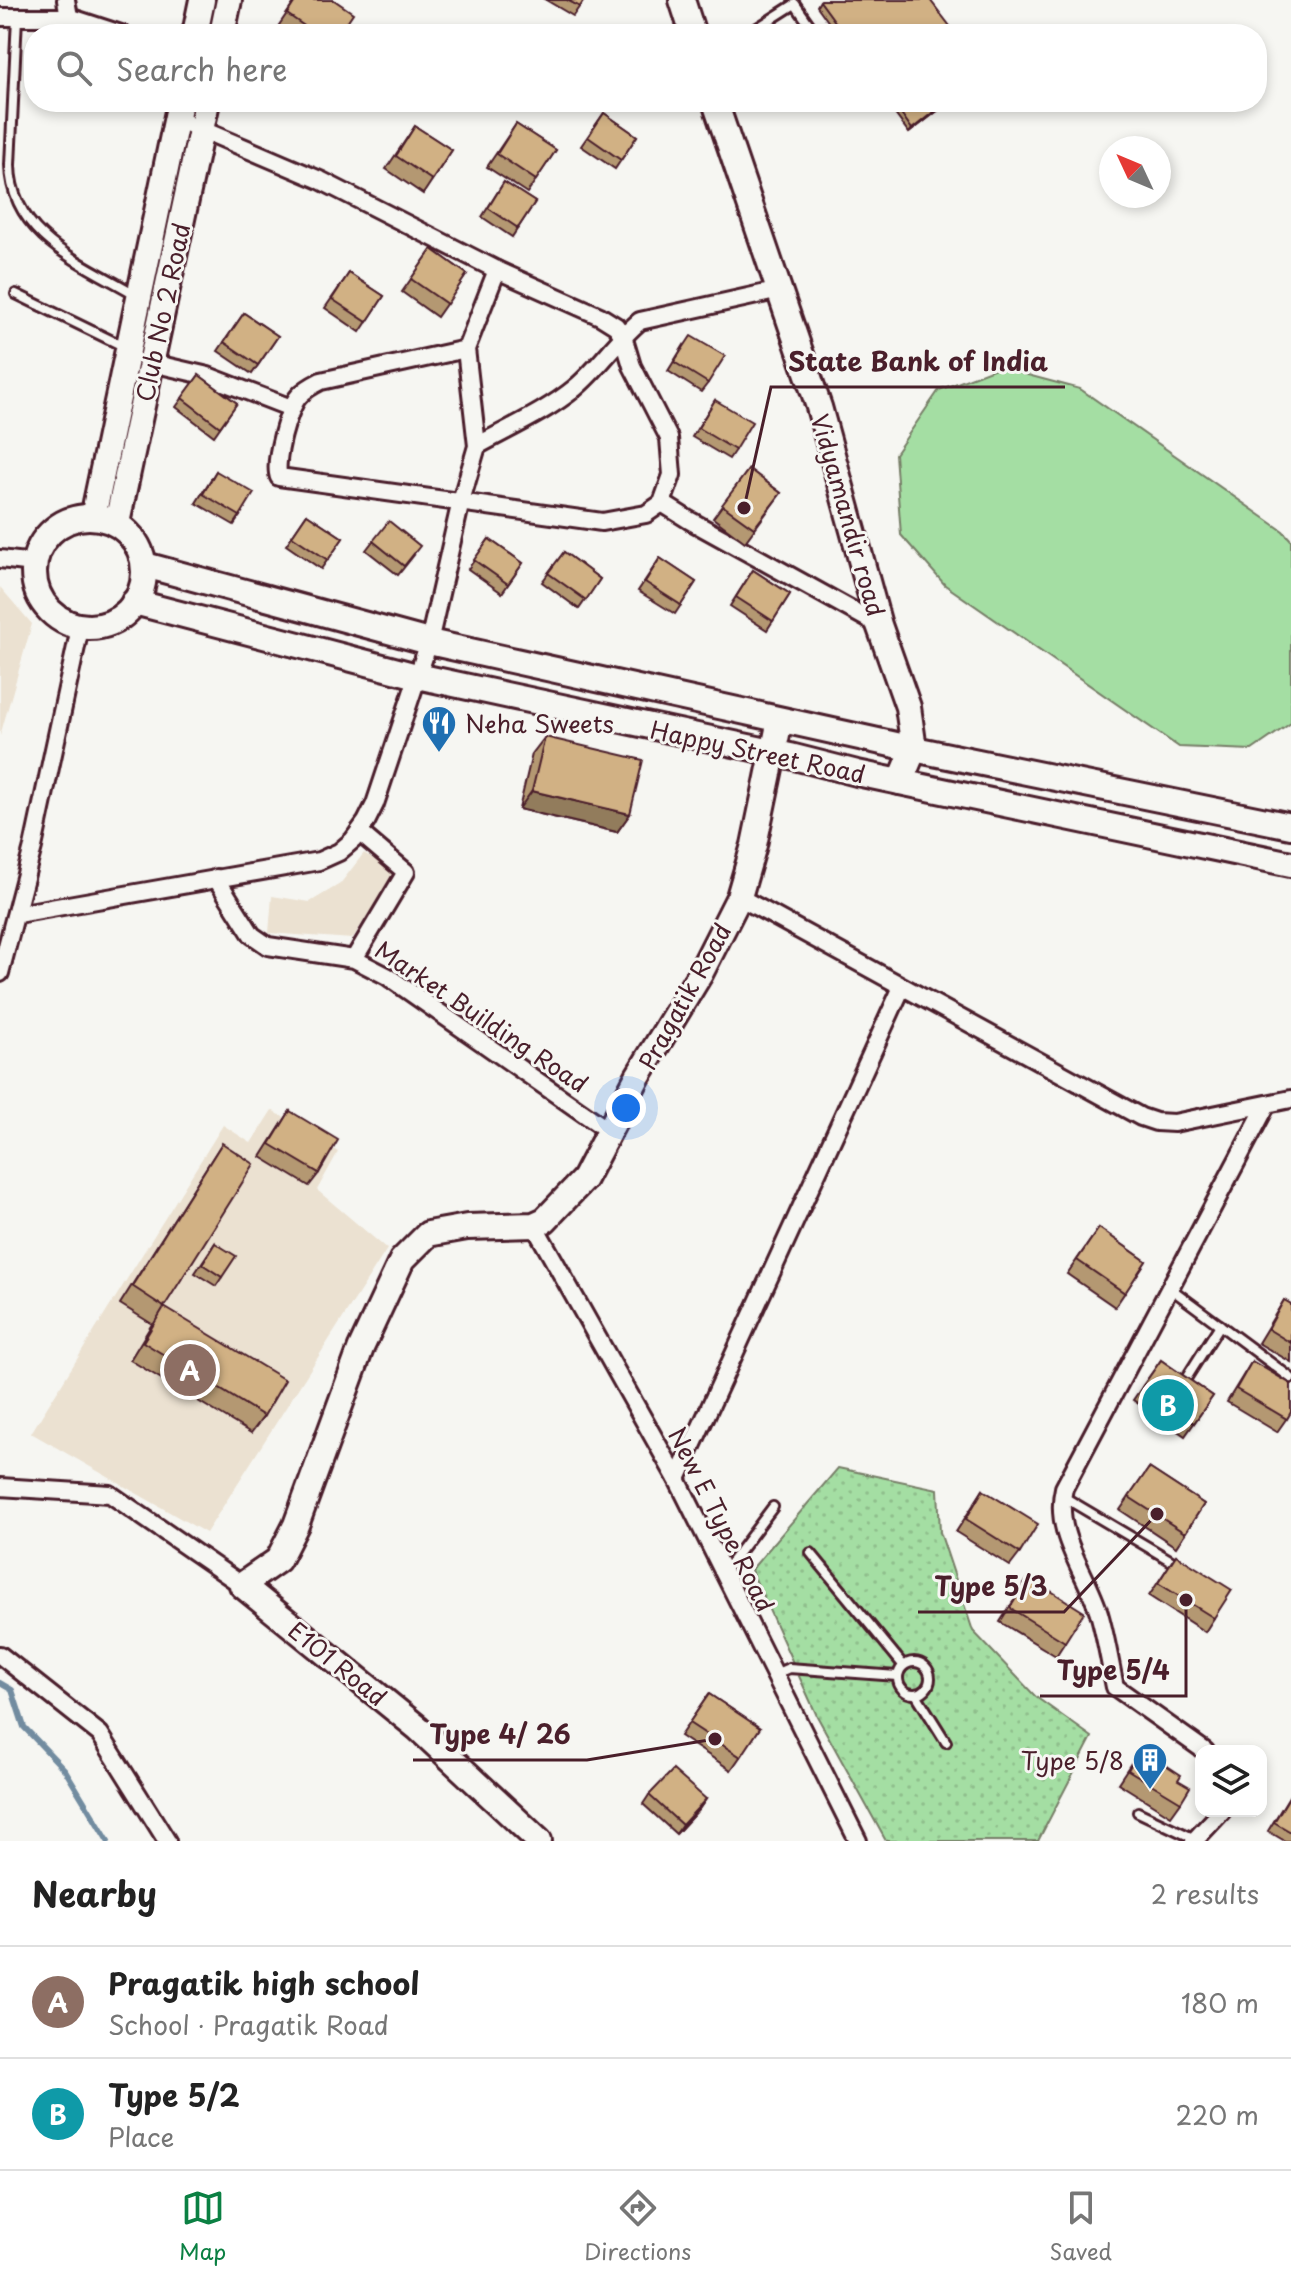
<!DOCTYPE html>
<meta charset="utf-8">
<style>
body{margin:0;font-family:"Playpen Sans",sans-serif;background:#f6f6f6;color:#222}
.controls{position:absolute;right:24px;bottom:24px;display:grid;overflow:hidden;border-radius:16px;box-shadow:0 4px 12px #0003}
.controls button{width:72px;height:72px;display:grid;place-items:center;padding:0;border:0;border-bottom:2px solid #e0e0e0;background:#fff;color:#222;font:40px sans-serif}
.compass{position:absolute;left:1099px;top:136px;width:72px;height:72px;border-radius:50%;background:#fff;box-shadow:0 4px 12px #0003;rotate:314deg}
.you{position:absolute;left:626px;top:1108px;width:28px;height:28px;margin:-20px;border:6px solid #fff;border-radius:50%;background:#1a73e8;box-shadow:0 0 0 12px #1a73e833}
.badge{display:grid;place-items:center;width:52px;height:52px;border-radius:50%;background:#0b8043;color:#fff;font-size:26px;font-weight:700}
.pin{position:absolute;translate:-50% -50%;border:4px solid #fff;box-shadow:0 2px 8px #0006}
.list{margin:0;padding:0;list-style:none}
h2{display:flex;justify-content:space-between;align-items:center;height:104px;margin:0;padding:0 32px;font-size:34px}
h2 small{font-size:26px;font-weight:400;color:#767676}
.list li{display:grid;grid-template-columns:52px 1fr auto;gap:24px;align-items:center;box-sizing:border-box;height:112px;padding:0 32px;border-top:2px solid #e0e0e0}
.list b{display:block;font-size:30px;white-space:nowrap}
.list p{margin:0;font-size:26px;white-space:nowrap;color:#767676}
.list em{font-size:26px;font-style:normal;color:#767676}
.icon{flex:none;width:44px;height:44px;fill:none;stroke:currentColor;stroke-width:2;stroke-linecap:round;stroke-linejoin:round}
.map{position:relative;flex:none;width:1291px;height:1841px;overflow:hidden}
.search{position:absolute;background:#fff;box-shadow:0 4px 12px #0003;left:24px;right:24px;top:24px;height:88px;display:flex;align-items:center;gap:20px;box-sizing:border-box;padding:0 28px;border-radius:32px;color:#767676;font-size:30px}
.sheet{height:328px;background:#fff}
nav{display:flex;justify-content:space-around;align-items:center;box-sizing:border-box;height:112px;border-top:2px solid #e0e0e0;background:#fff;font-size:22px;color:#767676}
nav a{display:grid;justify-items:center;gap:4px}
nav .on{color:#0b8043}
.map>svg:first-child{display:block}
.built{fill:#ebe1d1}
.park{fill:url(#park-dots);stroke:#777e67;stroke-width:2}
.pitch{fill:#a4dea3;stroke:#777e67;stroke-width:2}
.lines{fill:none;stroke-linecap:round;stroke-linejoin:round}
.stream{stroke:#728ca0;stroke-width:6}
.lane-casing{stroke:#4a1f2b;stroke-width:14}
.street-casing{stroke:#4a1f2b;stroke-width:22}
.secondary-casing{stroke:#4a1f2b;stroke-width:30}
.lane{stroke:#f6f6f2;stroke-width:8}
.street{stroke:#f6f6f2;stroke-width:16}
.secondary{stroke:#f6f6f2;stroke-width:24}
.wall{fill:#b49872;stroke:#4a1f2b;stroke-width:2}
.shaded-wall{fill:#927c5c;stroke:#4a1f2b;stroke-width:2}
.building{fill:#d1b184;stroke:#4a1f2b;stroke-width:2}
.labels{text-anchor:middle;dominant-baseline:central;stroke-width:6;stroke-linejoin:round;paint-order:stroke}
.street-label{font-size:24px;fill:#4a1f2b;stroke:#f6f6f2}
.poi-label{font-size:24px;fill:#4a1f2b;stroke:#f6f6f2;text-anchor:start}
.leader{fill:none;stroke:#4a1f2b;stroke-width:3}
.callout-dot{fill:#4a1f2b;stroke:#f6f6f2;stroke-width:3}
.callout-label{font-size:26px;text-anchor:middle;font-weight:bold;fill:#4a1f2b;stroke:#f6f6f2;stroke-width:6;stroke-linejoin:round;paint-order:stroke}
</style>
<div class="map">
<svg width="1291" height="1841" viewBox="0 0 1291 1841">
<defs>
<pattern id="park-dots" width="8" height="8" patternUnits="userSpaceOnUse" patternTransform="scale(2)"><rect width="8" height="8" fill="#a4dea3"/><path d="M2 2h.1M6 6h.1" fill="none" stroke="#8fbe8c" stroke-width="1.8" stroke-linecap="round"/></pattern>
</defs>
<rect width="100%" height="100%" fill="#f6f6f2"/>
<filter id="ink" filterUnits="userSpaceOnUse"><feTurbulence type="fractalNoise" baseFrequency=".0125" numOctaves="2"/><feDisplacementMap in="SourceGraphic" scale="16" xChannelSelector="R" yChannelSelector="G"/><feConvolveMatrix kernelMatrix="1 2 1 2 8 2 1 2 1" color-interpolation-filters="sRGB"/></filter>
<g filter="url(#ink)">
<!-- built -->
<g class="built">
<polygon points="0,587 32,624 0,736"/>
<polygon points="364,853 396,873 352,939 269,933 272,896 310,902 340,884"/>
<polygon points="272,1110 338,1152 317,1190 387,1249 206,1533 31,1433 223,1125 251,1143"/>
</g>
<!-- park -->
<polygon class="park" points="838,1468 938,1489 940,1532 973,1631 1036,1697 1092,1737 1038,1841 886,1841 817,1716 751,1570"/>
<!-- pitch -->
<polygon class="pitch" points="998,367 1080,389 1283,531 1291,540 1291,723 1252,750 1179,747 945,585 901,535 895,454 939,390"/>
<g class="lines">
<!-- stream -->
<polyline class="stream" points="0,1683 12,1690 24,1727 65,1770 108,1841"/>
<!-- lane casing -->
<g class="lane-casing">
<g id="lane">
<path d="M17,17L10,165C11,236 82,263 135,294"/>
<polyline points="748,34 795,4 816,34"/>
<polyline points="16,294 127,348"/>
<polyline points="1170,1288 1291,1378"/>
<polyline points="1187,1377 1220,1325"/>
<polyline points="1062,1496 1180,1566"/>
<polyline points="811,1553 903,1665"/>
<polyline points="724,1572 773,1507"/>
<circle cx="914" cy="1678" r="16"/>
<polyline points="775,1674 789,1668 897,1676"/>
<polyline points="916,1694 946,1742"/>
<polyline points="1138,1812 1195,1839"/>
</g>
</g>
<!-- street casing -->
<g class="street-casing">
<g id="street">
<polyline points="66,0 69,17"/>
<polyline points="0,17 69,17 121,34"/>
<path d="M177,119L320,180L497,270L600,316L616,326L623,336L632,366L669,438L672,475L662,503L646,514L602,522L279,477C273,463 288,408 299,396C305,389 313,385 321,381L466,349"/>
<polyline points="152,363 208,376 291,408"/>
<path d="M477,446C509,428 546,412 575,388C599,368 616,341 640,321L780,290"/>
<polyline points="662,503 689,520 879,625"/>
<polyline points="0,559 34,563"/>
<polyline points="216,878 252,935 268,946 354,959 387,976 609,1131"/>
<polyline points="739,897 1141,1117 1156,1122 1174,1123 1291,1099"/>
<polyline points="17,914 319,861 339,852 353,840 366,822 375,804 429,642 461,501 477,446 466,349 497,270"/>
<polyline points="354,959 406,872 359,832"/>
<polyline points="0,973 33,847 80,628"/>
<polyline points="534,1225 677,1479 858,1841"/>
<polyline points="677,1479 902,987"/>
<polyline points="0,1487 110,1494 242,1585"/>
<polyline points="0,1655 100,1734 167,1841"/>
<path d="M1205,1751L1115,1687C1110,1663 1106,1637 1099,1613C1086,1571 1053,1534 1064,1488L1266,1106"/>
<polyline points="1194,1841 1222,1811"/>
</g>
</g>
<!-- secondary casing -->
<g class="secondary-casing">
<g id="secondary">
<polyline points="682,0 693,34"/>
<polyline points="195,34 202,0"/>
<polyline points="222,34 229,0"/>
<polyline points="715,102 819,407 879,625 908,707 914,749 900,782"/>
<circle cx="89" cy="572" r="55"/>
<polyline points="93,517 180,102"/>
<polyline points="117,523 207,102"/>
<polyline points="145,565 429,642 914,749 1291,826"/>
<polyline points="134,602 417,676 790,756 857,773 1291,864"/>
<polyline points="539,1841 418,1728 242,1585 278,1560 296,1525 361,1348 402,1260 428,1234 467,1227 534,1225 545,1220 584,1179 638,1076 700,974 739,897 754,845 780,720"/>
</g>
</g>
<!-- lane -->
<use href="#lane" class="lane"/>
<!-- street -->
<use href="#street" class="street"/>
<!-- secondary -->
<use href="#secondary" class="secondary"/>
</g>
<!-- wall -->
<g class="wall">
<polygon points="296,0 339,34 273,34"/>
<polygon points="546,0 584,0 573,16"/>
<polygon points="820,1 956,34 837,34 817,6"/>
<polygon points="886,102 949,102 909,133"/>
<polygon points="604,113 637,136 615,169 581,146"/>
<polygon points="516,124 556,150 527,193 487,167"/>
<polygon points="415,126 452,150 423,194 386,169"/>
<polygon points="504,182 535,202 512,237 482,217"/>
<polygon points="432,249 467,274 437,317 402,292"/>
<polygon points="349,273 384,296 360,332 325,308"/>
<polygon points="244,313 278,336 252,374 218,351"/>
<polygon points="684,345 708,383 701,392 668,371"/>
<polygon points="199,375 237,403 214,436 176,407"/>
<polygon points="715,400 735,450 729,459 692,437"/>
<polygon points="749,469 781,493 745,542 713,518"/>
<polygon points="216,471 240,516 234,525 196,503"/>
<polygon points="307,514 343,538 321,569 286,545"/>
<polygon points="489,539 523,563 502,593 468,569"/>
<polygon points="373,541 414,555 398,575 366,550"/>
<polygon points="564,552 600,579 579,609 542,582"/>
<polygon points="660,558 696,582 675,614 638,591"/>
<polygon points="753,570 790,594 767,630 730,606"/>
<polygon points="545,737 630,814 617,832 519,809 532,754"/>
<polygon points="290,1111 319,1173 309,1186 261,1157"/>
<polygon points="222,1143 164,1307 264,1416 251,1433 130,1360 152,1324 120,1304"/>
<polygon points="1099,1228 1146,1261 1115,1307 1067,1274"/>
<polygon points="215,1243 222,1277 216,1286 195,1273"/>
<polygon points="1284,1300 1291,1304 1291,1362 1258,1343"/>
<polygon points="1161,1360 1213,1396 1185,1436 1133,1400"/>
<polygon points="1252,1361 1291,1412 1277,1432 1227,1402"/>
<polygon points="1149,1468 1204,1504 1176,1547 1120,1510"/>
<polygon points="983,1490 1020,1553 1010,1566 956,1532"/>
<polygon points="1176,1555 1214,1618 1205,1632 1149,1596"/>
<polygon points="1029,1577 1065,1642 1056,1656 1000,1622"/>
<polygon points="709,1694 760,1728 731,1770 680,1736"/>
<polygon points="1137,1754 1178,1780 1181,1802 1171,1816 1118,1783"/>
<polygon points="1291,1793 1291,1841 1285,1841 1268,1831"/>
<polygon points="649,1795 706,1799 699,1809 676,1834 643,1804"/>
</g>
<!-- shaded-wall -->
<g class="shaded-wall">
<polygon points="946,102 949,102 909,133 912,129"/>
<polygon points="532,791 630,814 617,832 519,809"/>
<polygon points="706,1799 699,1809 676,1834 682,1825"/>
</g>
<!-- building -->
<g class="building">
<polygon points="296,0 334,0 353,13 339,34 316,34 287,14"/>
<polygon points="567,0 584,0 580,7"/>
<polygon points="821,0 930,0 956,34 844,34 820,1"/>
<polygon points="893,102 946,102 912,129"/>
<polygon points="604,113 637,136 621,160 588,137"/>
<polygon points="516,124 556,150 536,180 497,154"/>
<polygon points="415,126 452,150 432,180 396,156"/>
<polygon points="504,182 535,202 518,228 488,208"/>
<polygon points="432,249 467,274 447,304 411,279"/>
<polygon points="349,273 384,296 367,322 332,299"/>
<polygon points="244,313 278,336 258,365 224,342"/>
<polygon points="691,336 725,356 708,383 674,362"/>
<polygon points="199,375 237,403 220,427 182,398"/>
<polygon points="715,400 752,422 735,450 698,428"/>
<polygon points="749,469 781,493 754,528 722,505"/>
<polygon points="216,471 254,493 240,516 203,494"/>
<polygon points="307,514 343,538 328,560 292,536"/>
<polygon points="389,521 420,546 404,566 373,541"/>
<polygon points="489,539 523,563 508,584 474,560"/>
<polygon points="564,552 600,579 586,600 548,573"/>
<polygon points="660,558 696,582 681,605 645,582"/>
<polygon points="753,570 790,594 773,621 736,597"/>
<polygon points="545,737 643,760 630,814 532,791"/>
<polygon points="290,1111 338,1140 319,1173 270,1144"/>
<polygon points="222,1143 254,1164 164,1307 285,1380 264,1416 143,1342 164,1307 132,1286"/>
<polygon points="1099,1228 1146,1261 1125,1293 1077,1260"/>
<polygon points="215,1243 236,1256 222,1277 202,1264"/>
<polygon points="1284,1300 1291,1304 1291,1343 1268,1329"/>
<polygon points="1161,1360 1213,1396 1194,1423 1142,1387"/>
<polygon points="1252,1361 1291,1384 1291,1412 1287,1419 1236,1389"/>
<polygon points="1149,1468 1204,1504 1185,1533 1129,1497"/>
<polygon points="983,1490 1038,1524 1020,1553 966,1519"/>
<polygon points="1176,1555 1232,1590 1214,1618 1158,1583"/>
<polygon points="1029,1577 1084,1612 1065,1642 1010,1608"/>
<polygon points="709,1694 760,1728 741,1757 689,1723"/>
<polygon points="1137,1754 1152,1763 1155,1758 1181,1775 1178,1780 1190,1787 1181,1802 1128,1770"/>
<polygon points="673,1770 706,1799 682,1825 649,1795"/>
<polygon points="1291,1794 1291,1832 1274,1822"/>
</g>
</g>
<!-- icons -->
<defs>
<g id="restaurant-pin" transform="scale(1.8)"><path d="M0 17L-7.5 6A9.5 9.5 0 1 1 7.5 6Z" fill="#1f6fb2" stroke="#f6f6f2"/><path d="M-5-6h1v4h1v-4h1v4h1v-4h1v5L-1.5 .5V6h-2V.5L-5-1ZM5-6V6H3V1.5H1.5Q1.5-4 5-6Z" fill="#fff"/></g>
<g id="building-pin" transform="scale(1.8)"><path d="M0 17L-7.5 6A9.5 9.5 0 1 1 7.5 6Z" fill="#1f6fb2" stroke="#f6f6f2"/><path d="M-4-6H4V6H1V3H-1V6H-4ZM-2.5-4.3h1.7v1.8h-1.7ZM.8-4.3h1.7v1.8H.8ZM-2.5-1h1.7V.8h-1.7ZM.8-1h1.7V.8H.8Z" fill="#fff"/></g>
</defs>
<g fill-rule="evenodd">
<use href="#restaurant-pin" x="439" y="723"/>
<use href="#building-pin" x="1150" y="1760"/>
</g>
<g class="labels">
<!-- street labels -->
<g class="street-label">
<text transform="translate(162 312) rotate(-78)">Club No 2 Road</text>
<text transform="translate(849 515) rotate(74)">Vidyamandir road</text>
<text transform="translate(758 751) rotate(12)">Happy Street Road</text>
<text transform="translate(684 996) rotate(-61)">Pragatik Road</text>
<text transform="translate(482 1016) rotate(34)">Market Building Road</text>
<text transform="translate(722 1519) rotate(63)">New E Type Road</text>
<text transform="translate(338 1663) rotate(39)">E101 Road</text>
</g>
<!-- poi labels -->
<g class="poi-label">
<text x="465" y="723">Neha Sweets</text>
<text x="1124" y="1760" text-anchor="end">Type 5/8</text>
</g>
</g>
<!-- callouts -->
<path class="leader" d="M744 508L771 387H1065M1157 1514L1064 1612H918M1186 1600L1186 1696H1040M715 1739L587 1760H413"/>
<g class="callout-dot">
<circle cx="744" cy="508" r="8"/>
<circle cx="1157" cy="1514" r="8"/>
<circle cx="1186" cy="1600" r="8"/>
<circle cx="715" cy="1739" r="8"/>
</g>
<g class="callout-label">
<text x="918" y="371">State Bank of India</text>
<text x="991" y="1596">Type 5/3</text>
<text x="1113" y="1680">Type 5/4</text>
<text x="500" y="1744">Type 4/ 26</text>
</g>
</svg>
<div class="controls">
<button><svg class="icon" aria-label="layers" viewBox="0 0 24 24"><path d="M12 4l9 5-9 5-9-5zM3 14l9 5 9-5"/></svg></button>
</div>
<svg class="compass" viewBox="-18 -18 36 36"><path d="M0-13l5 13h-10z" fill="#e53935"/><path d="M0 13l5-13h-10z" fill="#767676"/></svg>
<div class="you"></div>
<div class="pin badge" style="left:190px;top:1370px;background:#8d6e63">A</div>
<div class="pin badge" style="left:1168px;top:1405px;background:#0f9aa8">B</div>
<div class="search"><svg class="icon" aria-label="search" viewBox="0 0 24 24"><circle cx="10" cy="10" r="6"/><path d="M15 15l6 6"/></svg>Search here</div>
</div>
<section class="sheet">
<h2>Nearby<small>2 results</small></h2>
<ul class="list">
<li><span class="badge" style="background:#8d6e63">A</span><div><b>Pragatik high school</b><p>School · Pragatik Road</p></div><em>180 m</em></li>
<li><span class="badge" style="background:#0f9aa8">B</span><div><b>Type 5/2</b><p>Place</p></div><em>220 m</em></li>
</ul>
</section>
<nav>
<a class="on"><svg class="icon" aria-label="map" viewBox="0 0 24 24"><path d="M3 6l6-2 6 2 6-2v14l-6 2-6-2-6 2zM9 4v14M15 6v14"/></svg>Map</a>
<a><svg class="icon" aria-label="directions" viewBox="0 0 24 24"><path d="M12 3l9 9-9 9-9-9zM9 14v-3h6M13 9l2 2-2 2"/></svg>Directions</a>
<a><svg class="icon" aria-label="saved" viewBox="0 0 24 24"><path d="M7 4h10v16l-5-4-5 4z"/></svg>Saved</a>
</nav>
